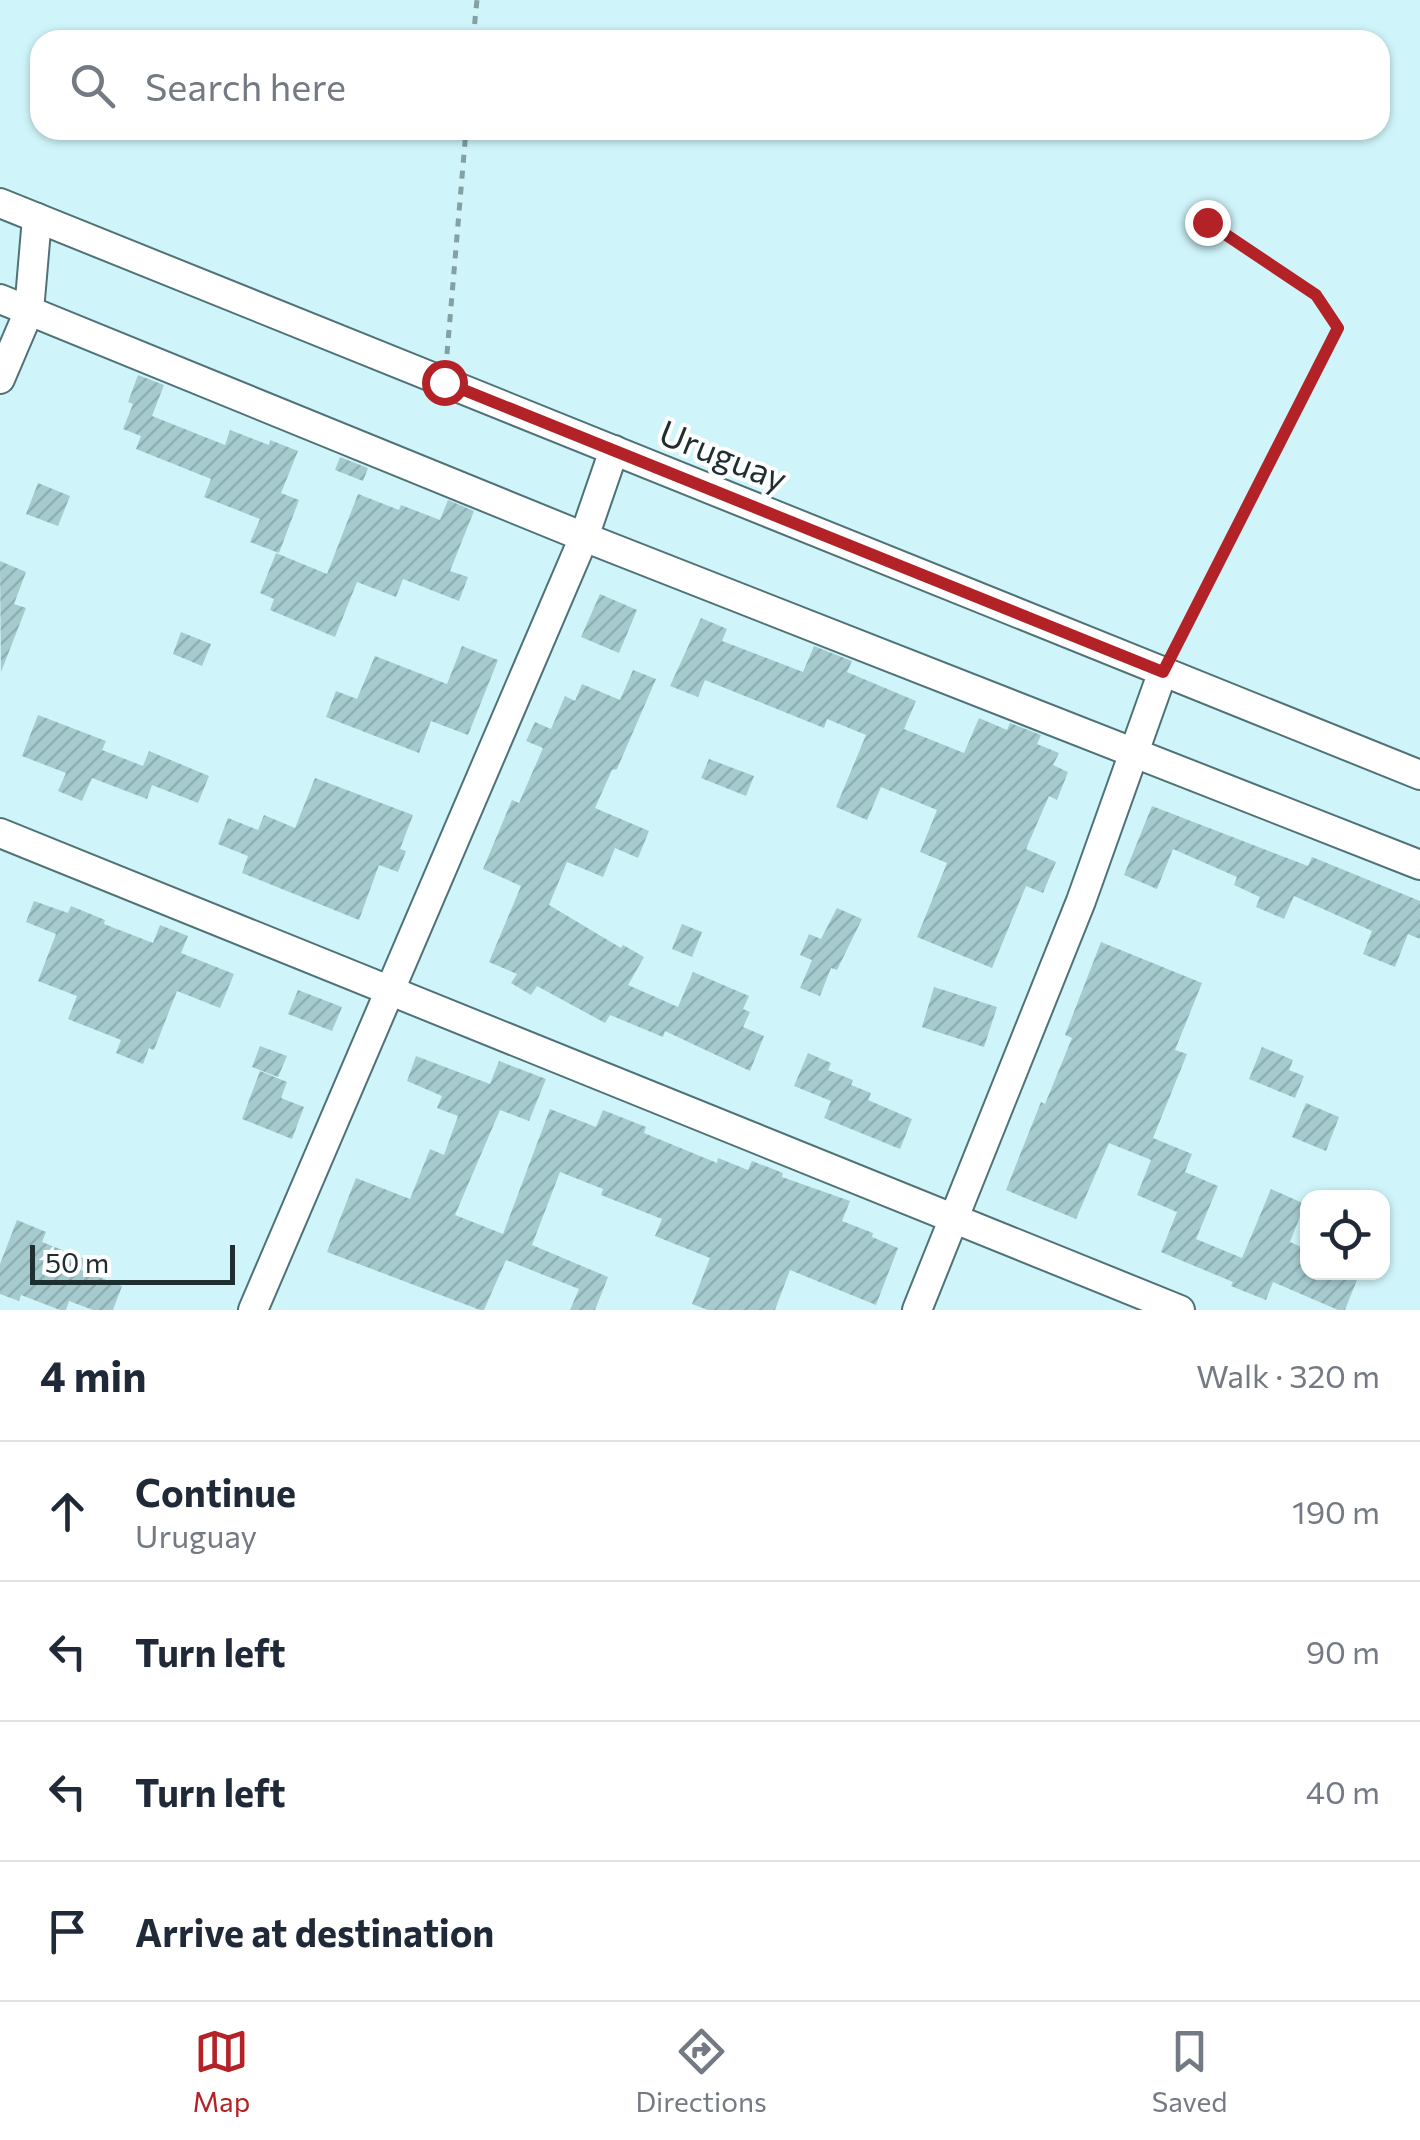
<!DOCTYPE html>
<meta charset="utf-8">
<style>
body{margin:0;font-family:Commissioner,sans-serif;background:#f2f2f3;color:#1f2937}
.controls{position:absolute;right:30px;bottom:30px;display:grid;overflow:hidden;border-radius:20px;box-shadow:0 2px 8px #0004}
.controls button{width:90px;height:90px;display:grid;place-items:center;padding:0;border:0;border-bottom:2px solid #e0e1e3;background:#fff;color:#1f2937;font:50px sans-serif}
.scale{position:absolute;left:30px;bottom:25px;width:205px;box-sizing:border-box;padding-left:10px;border:5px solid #1f2e30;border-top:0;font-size:28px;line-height:35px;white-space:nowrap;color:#1f2e30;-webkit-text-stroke:8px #fff;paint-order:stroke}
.stop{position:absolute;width:30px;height:30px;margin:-22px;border:8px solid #b32227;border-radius:50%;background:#fff}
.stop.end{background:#b32227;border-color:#fff;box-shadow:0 2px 10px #0008}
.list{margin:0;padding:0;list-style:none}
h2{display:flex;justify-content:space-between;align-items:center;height:130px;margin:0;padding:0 40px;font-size:42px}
h2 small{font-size:32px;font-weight:400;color:#747a83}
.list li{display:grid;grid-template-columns:65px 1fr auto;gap:30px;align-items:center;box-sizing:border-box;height:140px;padding:0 40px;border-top:2px solid #e0e1e3}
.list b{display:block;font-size:38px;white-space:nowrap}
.list p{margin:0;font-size:32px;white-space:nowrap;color:#747a83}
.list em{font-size:32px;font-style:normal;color:#747a83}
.icon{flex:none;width:55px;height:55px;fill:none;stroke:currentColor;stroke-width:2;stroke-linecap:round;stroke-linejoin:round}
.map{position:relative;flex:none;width:1420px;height:1310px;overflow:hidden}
.search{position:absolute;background:#fff;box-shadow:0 2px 8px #0004;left:30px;right:30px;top:30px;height:110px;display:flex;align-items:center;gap:25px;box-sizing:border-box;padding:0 35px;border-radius:30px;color:#747a83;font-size:38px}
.sheet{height:690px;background:#fff}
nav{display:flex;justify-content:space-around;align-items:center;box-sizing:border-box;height:140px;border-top:2px solid #e0e1e3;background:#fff;font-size:28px;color:#747a83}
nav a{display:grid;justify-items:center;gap:5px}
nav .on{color:#b32227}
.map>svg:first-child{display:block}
.building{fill:url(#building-hatch)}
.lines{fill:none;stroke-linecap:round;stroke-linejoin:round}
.street-casing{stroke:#4f7276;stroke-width:32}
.path{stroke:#84a0a3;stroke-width:5;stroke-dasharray:8 8;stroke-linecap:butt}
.street{stroke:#fff;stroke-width:28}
.route{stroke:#b32227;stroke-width:12}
.labels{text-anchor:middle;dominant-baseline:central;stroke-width:8;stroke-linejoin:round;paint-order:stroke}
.street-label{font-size:35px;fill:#1f2e30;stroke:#fff}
</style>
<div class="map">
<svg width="1420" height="1310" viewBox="0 0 1420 1310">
<defs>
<pattern id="building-hatch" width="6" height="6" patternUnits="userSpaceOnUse" patternTransform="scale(2.5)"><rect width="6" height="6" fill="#a6cbcf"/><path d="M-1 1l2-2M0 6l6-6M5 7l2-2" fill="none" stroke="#8eafb2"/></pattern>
</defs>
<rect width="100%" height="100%" fill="#cff5fa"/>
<!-- building -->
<g class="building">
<polygon points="138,375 164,385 152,416 225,445 230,430 269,445 270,440 298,451 281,493 299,500 279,553 250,542 260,519 204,497 211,479 136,449 141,436 123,429 133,404 128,402"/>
<polygon points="340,457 368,468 363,481 335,470"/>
<polygon points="38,483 70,496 58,526 26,514"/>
<polygon points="358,494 399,510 401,505 440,520 448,500 474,511 450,571 468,577 459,601 403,579 396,597 357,582 335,637 270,610 274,599 260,593 276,553 327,574"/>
<polygon points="0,561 26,572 14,604 26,608 1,672"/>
<polygon points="600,594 637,610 619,653 581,637"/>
<polygon points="701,618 727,629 722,641 803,672 814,646 852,661 847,672 916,701 904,729 964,753 979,718 1007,730 1010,723 1041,735 1037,744 1059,753 1053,765 1068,772 1057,800 1049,796 1026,849 1056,862 1043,893 1026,886 992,968 917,937 947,863 920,852 937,810 881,787 867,820 836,807 866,735 827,719 824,728 705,680 698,697 670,686"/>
<polygon points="181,632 211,644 202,666 173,654"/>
<polygon points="462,646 498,660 468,735 431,721 419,753 326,717 336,691 357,699 375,656 447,684"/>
<polygon points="633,670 656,679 617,769 612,770 595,808 649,831 638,858 615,848 603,877 567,862 549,905 621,948 623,945 644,957 628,985 678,1007 693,972 749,996 743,1009 750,1012 743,1027 764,1036 750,1071 665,1031 663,1037 610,1015 605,1023 537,986 531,995 511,983 517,974 489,962 521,886 483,869 512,800 519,803 543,748 526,741 535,722 551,729 565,696 575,701 582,684 620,700"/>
<polygon points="38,715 106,741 102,750 143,766 149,751 209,776 198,803 152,785 147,799 92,778 82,801 58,791 66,773 22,756"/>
<polygon points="709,759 754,776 746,796 701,778"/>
<polygon points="315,778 413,815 400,849 406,851 398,872 379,865 359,920 242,873 248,856 218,844 228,818 258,830 264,815 295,828"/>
<polygon points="1152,806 1308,866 1312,857 1420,901 1420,939 1408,934 1395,967 1363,954 1372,931 1294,896 1284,919 1256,907 1260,897 1234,885 1237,877 1173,849 1157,889 1124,875"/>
<polygon points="34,901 68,913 71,906 105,920 104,924 153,943 160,925 188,936 181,953 234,974 220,1008 177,991 154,1050 149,1048 143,1064 116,1053 121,1040 68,1019 77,996 38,981 56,934 26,922"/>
<polygon points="837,908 862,919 837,970 831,968 820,996 800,988 812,960 800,955 809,934 821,939"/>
<polygon points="682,924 702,932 692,957 672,949"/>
<polygon points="1101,942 1202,983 1175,1050 1187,1054 1153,1138 1192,1154 1185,1172 1218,1186 1196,1239 1242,1258 1271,1189 1305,1204 1290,1242 1308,1250 1308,1272 1360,1272 1345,1310 1338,1310 1273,1282 1266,1300 1231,1286 1233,1282 1161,1252 1177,1212 1137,1195 1151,1160 1109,1143 1076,1219 1006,1190 1041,1102 1045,1104 1072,1038 1065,1035"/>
<polygon points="934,987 997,1007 984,1047 922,1027"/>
<polygon points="298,990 342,1007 332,1031 288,1014"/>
<polygon points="260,1046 287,1056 278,1077 252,1067"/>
<polygon points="1262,1047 1293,1060 1289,1070 1304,1076 1295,1098 1249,1079"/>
<polygon points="808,1053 831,1063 828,1070 853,1080 851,1085 871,1093 868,1100 912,1119 900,1149 824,1118 831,1101 794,1086"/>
<polygon points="416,1056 490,1084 499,1061 546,1079 529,1121 500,1110 455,1215 503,1234 550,1109 596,1127 603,1110 646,1127 644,1133 717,1163 718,1158 748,1170 752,1161 783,1173 782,1177 850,1201 842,1221 873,1233 872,1237 898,1248 876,1305 790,1270 775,1310 708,1310 692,1304 710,1258 655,1236 662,1219 601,1195 603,1189 560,1172 532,1245 608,1277 595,1310 570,1310 579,1289 506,1260 484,1310 480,1310 327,1252 356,1178 410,1199 430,1149 444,1155 458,1116 437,1108 442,1096 407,1081"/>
<polygon points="260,1071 287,1082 281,1098 304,1107 292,1139 242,1119"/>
<polygon points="1306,1103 1339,1117 1326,1151 1292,1137"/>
<polygon points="17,1220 46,1232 42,1242 85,1259 81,1270 122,1286 113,1310 93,1310 69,1301 66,1310 60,1310 21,1295 19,1301 0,1294 0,1264"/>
</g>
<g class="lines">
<!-- street casing -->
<g class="street-casing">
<g id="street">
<polyline points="0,203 1420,775"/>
<polyline points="0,299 584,537 1420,865"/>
<polyline points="0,379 29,311 37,218"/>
<polyline points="0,833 1180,1310"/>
<polyline points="253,1310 584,537 614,450"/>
<polyline points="917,1310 1081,901 1163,671"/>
</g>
</g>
<!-- path -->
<g class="path">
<polyline points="473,40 477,0"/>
<polyline points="447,354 466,130"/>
<polyline points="1174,650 1338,328 1316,295 1207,222"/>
</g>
<!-- street -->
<use href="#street" class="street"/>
</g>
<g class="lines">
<!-- route -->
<polyline class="route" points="444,382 1163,672 1338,328 1316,295 1207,222"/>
</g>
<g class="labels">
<!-- street labels -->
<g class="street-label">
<text transform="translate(724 454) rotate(22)">Uruguay</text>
</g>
</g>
</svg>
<div class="controls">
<button><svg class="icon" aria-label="locate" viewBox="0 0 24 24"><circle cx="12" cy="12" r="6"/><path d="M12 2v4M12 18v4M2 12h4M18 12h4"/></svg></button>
</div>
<div class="scale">50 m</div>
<div class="stop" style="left:444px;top:382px"></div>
<div class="stop end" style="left:1207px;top:222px"></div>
<div class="search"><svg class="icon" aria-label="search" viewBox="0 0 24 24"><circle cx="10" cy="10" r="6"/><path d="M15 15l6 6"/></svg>Search here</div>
</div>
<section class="sheet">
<h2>4 min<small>Walk · 320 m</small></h2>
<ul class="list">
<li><svg class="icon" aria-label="ahead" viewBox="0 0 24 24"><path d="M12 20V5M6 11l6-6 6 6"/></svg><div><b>Continue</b><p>Uruguay</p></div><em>190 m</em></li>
<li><svg class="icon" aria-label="left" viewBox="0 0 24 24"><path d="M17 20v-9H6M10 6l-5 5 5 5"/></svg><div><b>Turn left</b></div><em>90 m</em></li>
<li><svg class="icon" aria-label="left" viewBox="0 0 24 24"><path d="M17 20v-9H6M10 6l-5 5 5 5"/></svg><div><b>Turn left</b></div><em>40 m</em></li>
<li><svg class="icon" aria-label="arrive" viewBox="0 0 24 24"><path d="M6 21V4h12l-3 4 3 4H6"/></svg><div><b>Arrive at destination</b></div></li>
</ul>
</section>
<nav>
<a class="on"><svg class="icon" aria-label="map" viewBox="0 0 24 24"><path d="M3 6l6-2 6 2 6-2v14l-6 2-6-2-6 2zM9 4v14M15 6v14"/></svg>Map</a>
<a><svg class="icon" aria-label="directions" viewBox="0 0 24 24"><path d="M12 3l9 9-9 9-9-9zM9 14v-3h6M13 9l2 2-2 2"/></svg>Directions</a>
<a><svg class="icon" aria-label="saved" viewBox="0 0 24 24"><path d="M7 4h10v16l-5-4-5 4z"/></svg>Saved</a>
</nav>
